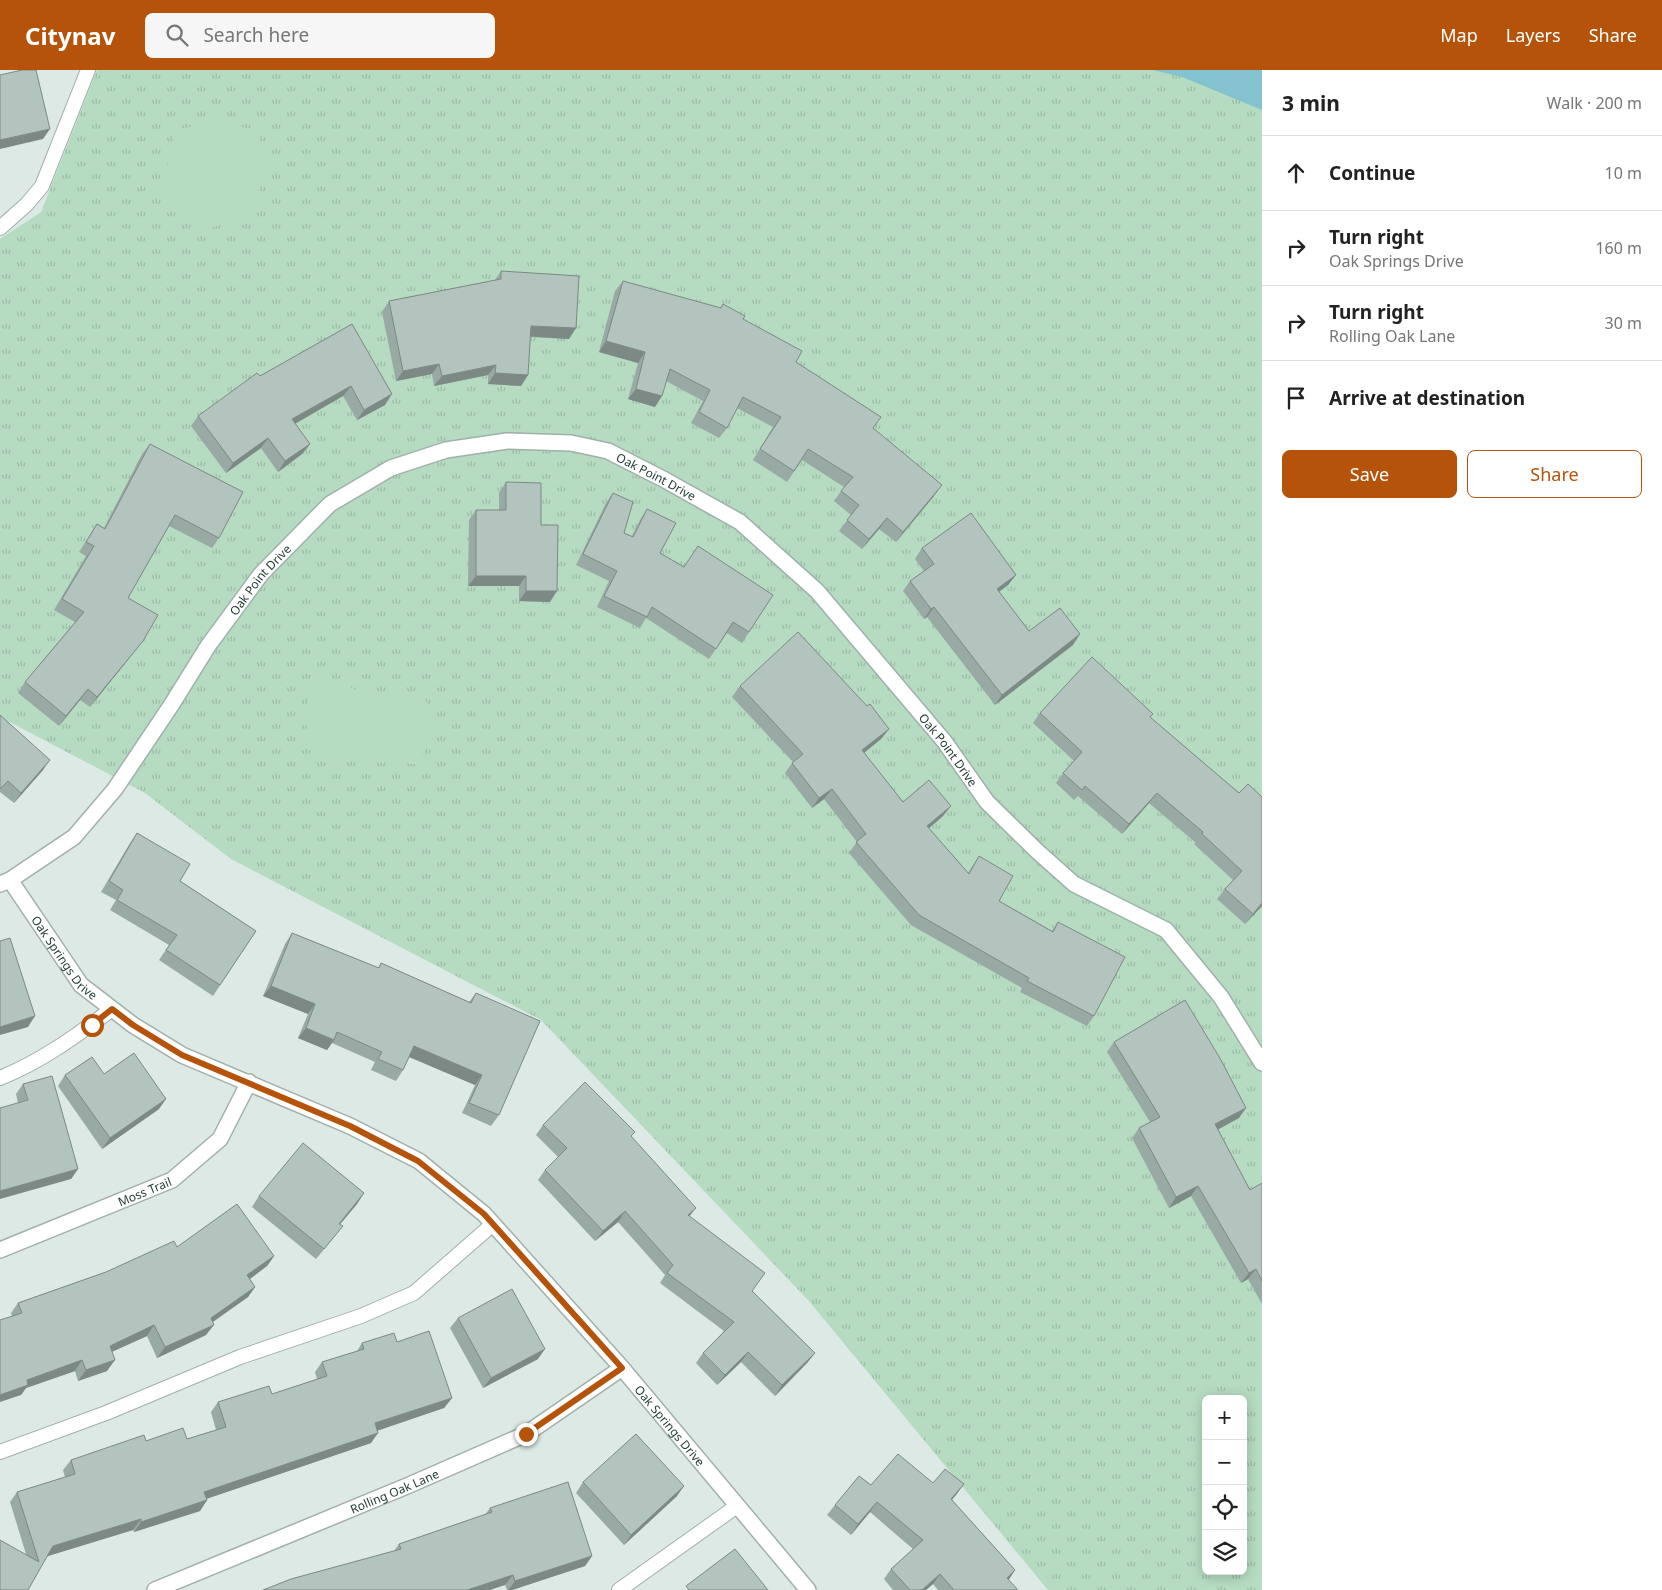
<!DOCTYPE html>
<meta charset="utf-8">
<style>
body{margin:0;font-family:"Noto Sans",sans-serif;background:#f6f6f6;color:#222}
.controls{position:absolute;right:15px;bottom:15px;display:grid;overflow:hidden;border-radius:8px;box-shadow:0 2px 12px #0003}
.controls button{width:45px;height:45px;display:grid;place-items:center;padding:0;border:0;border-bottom:1px solid #e0e0e0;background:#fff;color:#222;font:25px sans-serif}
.stop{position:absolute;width:15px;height:15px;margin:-11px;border:4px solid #b45309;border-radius:50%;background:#fff}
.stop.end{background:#b45309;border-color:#fff;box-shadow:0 1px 5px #0008}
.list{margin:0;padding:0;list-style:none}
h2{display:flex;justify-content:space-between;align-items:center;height:65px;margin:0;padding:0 20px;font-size:21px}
h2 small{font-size:16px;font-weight:400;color:#767676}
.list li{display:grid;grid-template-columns:32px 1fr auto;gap:15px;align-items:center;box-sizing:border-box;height:75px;padding:0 20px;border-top:1px solid #e0e0e0}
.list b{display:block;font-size:19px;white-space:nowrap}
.list p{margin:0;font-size:16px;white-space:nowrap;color:#767676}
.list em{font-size:16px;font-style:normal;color:#767676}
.actions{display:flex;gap:10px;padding:15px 20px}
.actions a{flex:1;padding:11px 0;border:1px solid #b45309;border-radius:8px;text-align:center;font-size:18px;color:#b45309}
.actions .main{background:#b45309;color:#fff}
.icon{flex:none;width:28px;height:28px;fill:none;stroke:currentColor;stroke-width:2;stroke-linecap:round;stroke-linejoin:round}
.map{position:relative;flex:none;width:1262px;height:1520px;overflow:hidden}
header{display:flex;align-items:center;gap:30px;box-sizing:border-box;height:70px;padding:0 25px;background:#b45309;color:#fff}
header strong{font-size:24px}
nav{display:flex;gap:28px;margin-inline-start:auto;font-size:18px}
.search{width:350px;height:45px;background:#f6f6f6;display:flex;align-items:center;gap:12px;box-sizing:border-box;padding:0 18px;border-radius:8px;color:#767676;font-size:19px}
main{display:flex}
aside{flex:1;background:#fff}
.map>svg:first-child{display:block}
.grass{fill:url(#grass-tufts);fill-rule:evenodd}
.pitch{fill:#b5dbc0}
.water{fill:#83c3d0}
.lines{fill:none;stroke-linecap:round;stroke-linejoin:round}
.service-casing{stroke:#a0b0ab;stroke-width:16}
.minor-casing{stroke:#a0b0ab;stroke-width:18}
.service{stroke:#fff;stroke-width:14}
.minor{stroke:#fff;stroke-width:15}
.wall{fill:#99a9a3}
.shaded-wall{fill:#7d8984}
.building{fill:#b2c4bd;stroke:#7d8984}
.route{stroke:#b45309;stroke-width:6}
.labels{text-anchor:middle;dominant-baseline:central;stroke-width:5;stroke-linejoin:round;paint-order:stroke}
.street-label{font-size:12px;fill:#1f3832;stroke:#edf6f2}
</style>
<header>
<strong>Citynav</strong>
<div class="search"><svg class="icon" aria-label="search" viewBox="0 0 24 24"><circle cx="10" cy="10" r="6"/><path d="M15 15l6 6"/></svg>Search here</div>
<nav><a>Map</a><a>Layers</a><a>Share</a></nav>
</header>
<main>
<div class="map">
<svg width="1262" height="1520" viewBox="0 0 1262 1520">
<defs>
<pattern id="grass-tufts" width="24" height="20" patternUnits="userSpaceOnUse" patternTransform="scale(1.25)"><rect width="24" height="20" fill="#b5dbc0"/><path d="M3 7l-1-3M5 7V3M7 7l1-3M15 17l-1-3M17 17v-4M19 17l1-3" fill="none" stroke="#9bbda5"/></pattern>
</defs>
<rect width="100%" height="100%" fill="#dde9e4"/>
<!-- grass -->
<path class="grass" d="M97,0H1262V1520H1048L808,1230L541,950L231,789L145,723L0,647V169L41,142ZM1206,1329H1243V1501H1206Z"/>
<!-- pitch -->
<g class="pitch">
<polygon points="215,51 256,60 267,95 251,147 206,159 170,138 165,104 176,60"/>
<polygon points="342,613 366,625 423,627 437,647 432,667 418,694 340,691 312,672 302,643 316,617"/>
</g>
<!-- water -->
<polygon class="water" points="1153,0 1262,0 1262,40 1182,7"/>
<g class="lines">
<!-- service casing -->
<g class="service-casing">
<g id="service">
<polyline points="0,158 27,134 42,116 88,0"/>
<path d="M0,1008C42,991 76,966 112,939"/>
<polyline points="0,1382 106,1343 240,1287 361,1246 414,1223 493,1154"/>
<polyline points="619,1520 737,1436"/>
</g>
</g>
<!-- minor casing -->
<g class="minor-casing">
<g id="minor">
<path id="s1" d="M10,810L81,915L133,955L182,985L350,1056L419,1091L484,1144L622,1298L808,1520"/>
<path id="s2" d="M0,814L10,810L74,767L115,719L172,634L208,576L261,504L330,434L391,398L446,380L507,371L571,373L608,381L665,410L740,452L817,521L944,671L987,732L1037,781L1074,814L1166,860L1221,927L1262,993"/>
<path id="s3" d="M0,1180L172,1110L220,1069L249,1012"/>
<path id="s4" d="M155,1520L407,1416L526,1364L622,1298"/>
</g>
</g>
<!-- service -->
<use href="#service" class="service"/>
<!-- minor -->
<use href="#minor" class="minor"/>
</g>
<!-- wall -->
<g class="wall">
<polygon points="501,201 569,269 530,267 528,305 521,316 488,314 488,305 434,316 432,304 396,311 382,242 389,231 495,210"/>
<polygon points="623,211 720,238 723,234 796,292 873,358 934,426 896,472 879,459 862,479 839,461 851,445 834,431 844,417 802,390 787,412 753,390 773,357 737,338 727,358 719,368 691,353 703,331 666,311 655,337 628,329 638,293 599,282 615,221"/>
<polygon points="352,254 385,335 357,350 343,326 295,354 310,374 302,384 278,402 261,378 226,403 191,356 198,346 260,306"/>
<polygon points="150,374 219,468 212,478 169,456 128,528 135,581 90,637 80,630 59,656 18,623 25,612 75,552 54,540 86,486 79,482 97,454 104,458 142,384"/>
<polygon points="506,412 541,455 550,532 519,531 519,516 468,516 469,450 476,440 499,440 499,423"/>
<polygon points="613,423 624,463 632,466 640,450 647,439 660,483 684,497 698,476 749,562 742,573 727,563 709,589 646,548 640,558 597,537 609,511 576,495 606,433"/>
<polygon points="922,478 1016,505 1008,515 999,522 1029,561 1073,575 995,635 927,547 924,549 903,521 910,511 924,501 915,489"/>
<polygon points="740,616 889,659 881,669 864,683 903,732 943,746 929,758 968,803 979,786 999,831 1052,861 1058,852 1094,946 1087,956 1020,922 1022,918 911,855 849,783 857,772 824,729 812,738 785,703 793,692 732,627"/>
<polygon points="1040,643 1153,644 1150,647 1239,723 1262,727 1262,836 1245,854 1217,829 1225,819 1233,810 1194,774 1196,773 1149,733 1122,764 1078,726 1074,730 1056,713 1063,703 1074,691 1033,653"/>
<polygon points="0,645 43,700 14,733 0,722"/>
<polygon points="137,763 180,811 256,861 213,926 159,890 169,875 110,840 116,830 101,822 130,773"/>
<polygon points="292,863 378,898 381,893 469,932 476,923 499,1045 491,1056 462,1043 475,1015 409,987 403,1000 396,1011 371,1000 375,992 332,973 327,980 298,968 308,944 263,926 285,874"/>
<polygon points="1114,972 1239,1048 1218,1059 1250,1120 1262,1113 1262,1234 1248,1209 1241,1213 1191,1126 1169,1138 1132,1068 1139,1058 1150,1052 1107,982"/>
<polygon points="65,1005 159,1039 102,1079 58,1016"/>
<polygon points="23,1014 78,1099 71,1109 18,1033 16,1024"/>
<polygon points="543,1055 632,1067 690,1147 752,1221 815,1283 807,1293 775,1326 741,1292 717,1315 696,1293 703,1283 724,1261 660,1213 665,1205 618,1152 595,1171 538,1110 545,1100 558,1087 536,1065"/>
<polygon points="364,1123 357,1134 340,1154 335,1166 316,1189 252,1137 259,1126"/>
<polygon points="177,1177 274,1186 267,1196 250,1209 255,1217 248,1227 212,1252 206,1265 157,1288 147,1266 112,1282 107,1301 78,1311 75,1301 26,1318 21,1325 12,1246 11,1243 18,1233"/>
<polygon points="458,1248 538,1289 483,1318 450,1258"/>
<polygon points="397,1272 452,1328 444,1338 377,1360 371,1373 206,1429 207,1430 200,1441 134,1462 133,1460 47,1486 28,1520 26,1484 10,1432 17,1422 65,1407 63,1400 71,1390 146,1371 187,1369 216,1360 211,1342 218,1332 272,1324 317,1309 315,1302 322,1292 357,1281 362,1273"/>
<polygon points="583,1412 677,1426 624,1475 576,1423"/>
<polygon points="933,1413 964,1414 952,1430 1015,1500 1008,1510 1018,1520 938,1520 933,1514 926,1520 893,1520 884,1509 891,1499 913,1479 870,1442 851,1465 827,1445 835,1435 871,1415"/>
<polygon points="490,1438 592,1486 585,1496 512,1520 507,1520 505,1515 394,1481 399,1474 485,1445"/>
</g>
<!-- shaded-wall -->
<g class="shaded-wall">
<polygon points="50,59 43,69 0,79 0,70"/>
<polygon points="531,256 576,258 569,269 524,266"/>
<polygon points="606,271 645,282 638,293 599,282"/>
<polygon points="439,294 432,304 396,311 403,301"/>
<polygon points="496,295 488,305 434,316 442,306"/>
<polygon points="495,303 528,305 521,316 488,314"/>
<polygon points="351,316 343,326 284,360 292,349"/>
<polygon points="636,319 662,326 655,337 628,329"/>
<polygon points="392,324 385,335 357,350 364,340"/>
<polygon points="268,368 261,378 226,403 233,393"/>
<polygon points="310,374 302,384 278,402 285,391"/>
<polygon points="942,415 934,426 896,472 903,462"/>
<polygon points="887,448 879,459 862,479 869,469"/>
<polygon points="1016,505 1008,515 989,529 997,519"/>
<polygon points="476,506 526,506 519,516 468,516"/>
<polygon points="526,521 557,521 550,532 519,531"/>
<polygon points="934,537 927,547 924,549 931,539"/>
<polygon points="1080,564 1073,575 995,635 1002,625"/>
<polygon points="143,571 135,581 90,637 97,627"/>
<polygon points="88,619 80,630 59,656 66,646"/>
<polygon points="889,659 881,669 855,690 862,680"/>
<polygon points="50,690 43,700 14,733 21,723"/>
<polygon points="832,719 824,729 812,738 819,728"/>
<polygon points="1157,723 1149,733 1122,764 1129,754"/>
<polygon points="951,736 943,746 920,766 927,756"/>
<polygon points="1262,833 1262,836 1245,854 1253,844"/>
<polygon points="271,916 315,934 308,944 263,926"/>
<polygon points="35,946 28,957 0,965 0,957"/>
<polygon points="306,958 334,970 327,980 298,968"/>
<polygon points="414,976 482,1005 475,1015 407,986"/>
<polygon points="166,1029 159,1039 102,1079 110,1068"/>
<polygon points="1246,1038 1239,1048 1208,1065 1215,1054"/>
<polygon points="78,1099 71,1109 0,1129 0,1121"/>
<polygon points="1198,1116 1191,1126 1169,1138 1176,1127"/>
<polygon points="364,1123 357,1134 332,1164 339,1154"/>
<polygon points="696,1138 688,1148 688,1145"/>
<polygon points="625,1141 618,1152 595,1171 603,1161"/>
<polygon points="274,1186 267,1196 240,1216 247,1205"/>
<polygon points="1256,1199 1248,1209 1241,1213 1249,1203"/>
<polygon points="255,1217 248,1227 203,1259 211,1248"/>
<polygon points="154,1255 147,1266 102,1286 110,1276"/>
<polygon points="214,1255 206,1265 157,1288 165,1277"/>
<polygon points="545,1279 538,1289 483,1318 491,1308"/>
<polygon points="748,1282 741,1292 717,1315 725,1305"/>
<polygon points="815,1283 807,1293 775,1326 782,1315"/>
<polygon points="82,1290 75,1301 26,1318 21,1325 0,1332 0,1325 27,1310"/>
<polygon points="115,1290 107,1301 78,1311 86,1300"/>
<polygon points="452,1328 444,1338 368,1364 375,1353"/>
<polygon points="378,1363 371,1373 197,1432 204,1422"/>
<polygon points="964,1414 956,1425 943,1440 951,1429"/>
<polygon points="684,1416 677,1426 624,1475 631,1465"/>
<polygon points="207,1430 200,1441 134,1462 141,1452"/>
<polygon points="877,1432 870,1442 851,1465 858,1454"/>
<polygon points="141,1449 133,1460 45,1487 53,1476"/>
<polygon points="592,1486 585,1496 512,1520 508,1520 515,1511"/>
<polygon points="1015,1500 1008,1511 1007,1508"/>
<polygon points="940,1504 933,1514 926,1520 922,1520"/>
<polygon points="513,1505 505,1515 490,1520 467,1520"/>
</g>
<!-- building -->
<g class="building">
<polygon points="22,0 36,0 50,59 0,70 0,5"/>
<polygon points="501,201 579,206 576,258 531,256 528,305 495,303 496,295 442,306 439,294 403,301 389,231 501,209"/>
<polygon points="623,211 721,238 723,234 745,246 743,249 802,281 796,292 881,347 873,358 942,415 903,462 887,448 869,469 847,450 859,435 841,421 853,407 808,379 794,401 760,379 781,347 743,327 727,358 699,342 710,320 670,299 662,326 636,319 645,282 606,271"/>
<polygon points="352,254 392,324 364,340 351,316 292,349 310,374 285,391 268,368 233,393 198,346 257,303 260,306"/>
<polygon points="150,374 243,422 219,468 175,445 128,528 158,545 143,571 97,627 88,619 66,646 25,612 84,542 62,529 94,476 86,472 97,454 105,459"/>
<polygon points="506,412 541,413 541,455 558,455 557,521 526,521 526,506 476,506 476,440 506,440"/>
<polygon points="613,423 633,432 624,463 633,467 647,439 676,453 660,483 684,497 698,476 773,525 749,562 733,552 716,579 652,537 647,547 604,526 617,501 583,484"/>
<polygon points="971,443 1016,505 997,519 1029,561 1060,538 1080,564 1002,625 934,537 931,539 910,511 934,494 922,478"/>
<polygon points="798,562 867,636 870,634 889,659 862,680 903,732 929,710 951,736 927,756 969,804 979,786 1013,806 999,831 1053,862 1058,852 1125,887 1094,946 1027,911 1029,908 919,845 856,772 866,764 832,719 819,728 792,693 803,684 740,616"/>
<polygon points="1092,587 1153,644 1150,647 1239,723 1248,714 1262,727 1262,833 1253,844 1225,819 1242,801 1202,764 1203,762 1157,723 1129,754 1085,716 1082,720 1063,703 1082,682 1040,643"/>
<polygon points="0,645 50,690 21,723 8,711 0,719"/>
<polygon points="137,763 190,794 180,811 256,861 220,915 166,880 177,865 117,830 123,820 109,811"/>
<polygon points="292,863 379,898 381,893 471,933 476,923 540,951 499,1045 469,1033 482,1005 414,976 403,1000 378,989 382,982 337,962 334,970 306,958 315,934 271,916"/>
<polygon points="10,868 35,946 0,957 0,871"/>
<polygon points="1185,930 1221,990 1246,1038 1215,1054 1250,1120 1262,1113 1262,1211 1256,1199 1249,1203 1198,1116 1176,1127 1139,1058 1160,1047 1114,972"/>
<polygon points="134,983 166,1029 110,1068 65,1005 92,987 104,1004"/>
<polygon points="52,1006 78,1099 0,1121 0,1038 28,1030 23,1014"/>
<polygon points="585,1012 635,1062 631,1066 696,1138 688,1145 765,1203 752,1221 815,1283 782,1315 748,1282 725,1305 703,1283 734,1252 667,1203 673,1195 625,1141 603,1161 545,1100 567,1078 543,1055"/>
<polygon points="303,1073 364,1123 339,1154 343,1156 324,1179 259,1126"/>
<polygon points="237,1134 274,1186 247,1205 255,1217 211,1248 214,1255 165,1277 154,1255 110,1276 115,1290 86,1300 82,1290 27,1310 28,1315 0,1325 0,1250 22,1243 18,1233 106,1202 174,1171 177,1177"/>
<polygon points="512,1219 545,1279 491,1308 458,1248"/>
<polygon points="429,1261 452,1328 375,1353 378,1363 204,1422 207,1430 141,1452 141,1449 53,1476 28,1520 0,1520 0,1470 39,1492 17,1422 75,1404 71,1390 144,1365 146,1371 183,1358 187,1369 226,1357 218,1332 269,1316 272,1324 327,1306 322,1292 364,1279 362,1273 394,1263 397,1272"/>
<polygon points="636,1364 684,1416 631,1465 583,1412"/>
<polygon points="898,1384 933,1413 945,1399 964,1414 951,1429 1015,1500 1007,1508 1018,1520 954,1520 940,1504 922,1520 910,1520 891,1499 923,1470 877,1432 858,1454 835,1435 859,1406 871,1415"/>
<polygon points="568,1412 592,1486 515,1511 513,1505 467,1520 263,1520 291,1509 401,1479 399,1474 492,1442 490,1438"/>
<polygon points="735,1479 768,1520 689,1520 686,1516"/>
</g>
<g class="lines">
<!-- route -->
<polyline class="route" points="92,955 112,939 133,955 182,985 350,1056 418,1091 484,1144 622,1298 526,1364"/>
</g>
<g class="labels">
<!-- street labels -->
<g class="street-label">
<text stroke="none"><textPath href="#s2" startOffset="856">Oak Point Drive</textPath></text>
<text stroke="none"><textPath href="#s2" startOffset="406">Oak Point Drive</textPath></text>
<text stroke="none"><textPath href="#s2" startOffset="1261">Oak Point Drive</textPath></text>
<text stroke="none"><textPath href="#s1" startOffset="95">Oak Springs Drive</textPath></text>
<text stroke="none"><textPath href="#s3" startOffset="156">Moss Trail</textPath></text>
<text stroke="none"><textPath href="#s1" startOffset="875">Oak Springs Drive</textPath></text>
<text stroke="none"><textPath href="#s4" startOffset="259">Rolling Oak Lane</textPath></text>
</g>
</g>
</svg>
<div class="controls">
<button>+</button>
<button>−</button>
<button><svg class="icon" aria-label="locate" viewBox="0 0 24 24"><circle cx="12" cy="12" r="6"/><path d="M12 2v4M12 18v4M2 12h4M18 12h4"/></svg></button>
<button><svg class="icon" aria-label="layers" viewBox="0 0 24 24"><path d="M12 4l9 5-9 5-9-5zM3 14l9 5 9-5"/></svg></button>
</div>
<div class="stop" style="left:92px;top:955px"></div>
<div class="stop end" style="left:526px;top:1364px"></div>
</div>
<aside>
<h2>3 min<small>Walk · 200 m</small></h2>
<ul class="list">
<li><svg class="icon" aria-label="ahead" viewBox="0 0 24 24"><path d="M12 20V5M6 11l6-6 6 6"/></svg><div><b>Continue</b></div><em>10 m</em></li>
<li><svg class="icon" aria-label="right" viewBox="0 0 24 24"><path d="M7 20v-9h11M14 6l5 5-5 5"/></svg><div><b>Turn right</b><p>Oak Springs Drive</p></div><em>160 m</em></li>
<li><svg class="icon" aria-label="right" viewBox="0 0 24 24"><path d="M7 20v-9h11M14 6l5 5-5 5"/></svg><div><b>Turn right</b><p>Rolling Oak Lane</p></div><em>30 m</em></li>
<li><svg class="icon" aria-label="arrive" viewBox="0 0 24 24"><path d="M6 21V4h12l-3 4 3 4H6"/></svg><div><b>Arrive at destination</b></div></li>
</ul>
<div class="actions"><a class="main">Save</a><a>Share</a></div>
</aside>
</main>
